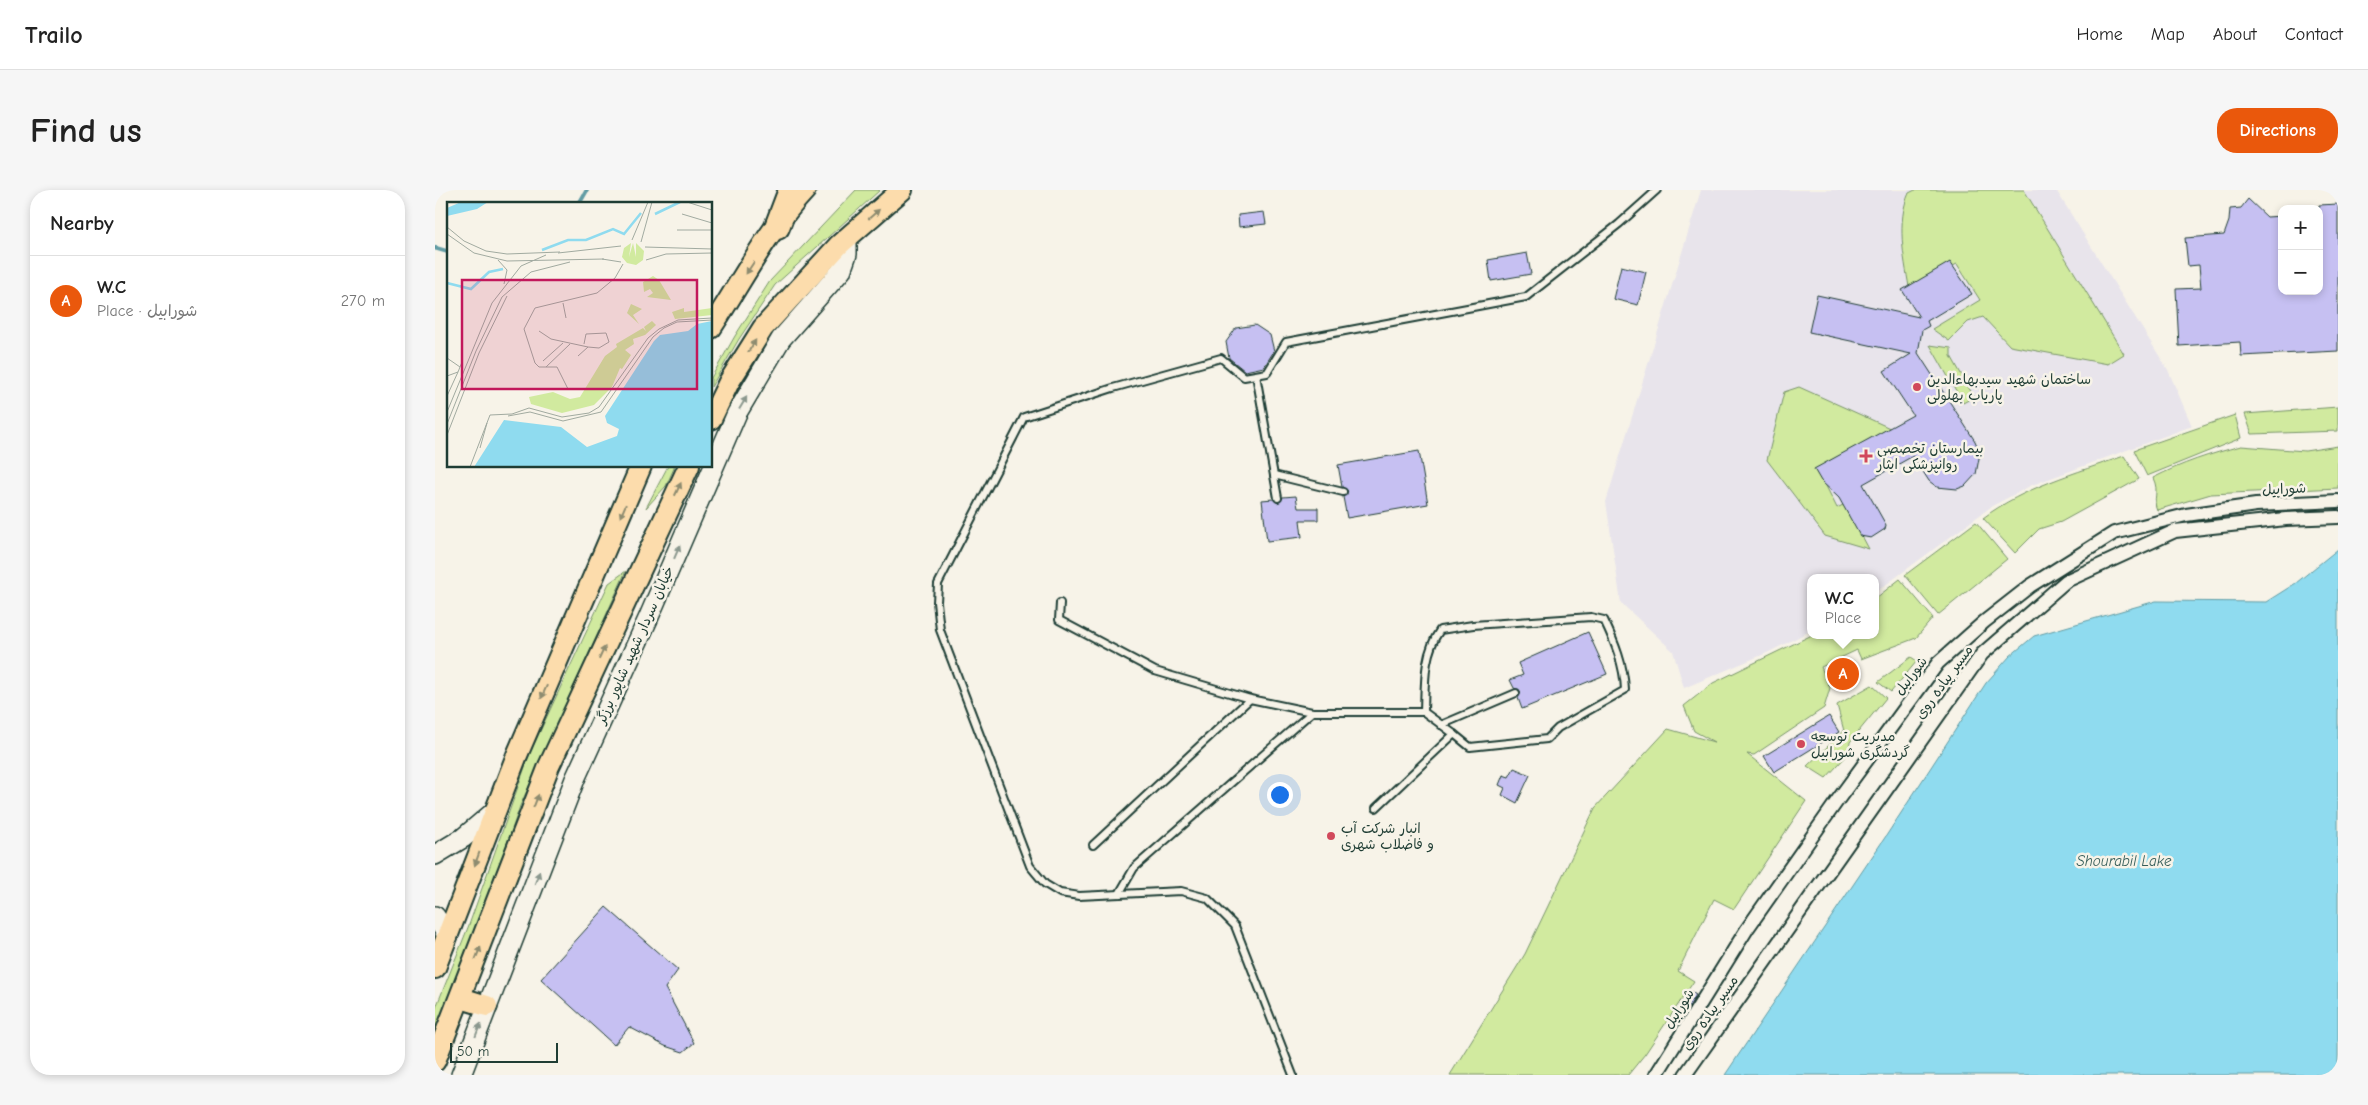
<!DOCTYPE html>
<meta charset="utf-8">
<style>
body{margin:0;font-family:"Comic Neue","Playpen Sans Arabic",sans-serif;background:#f6f6f6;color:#222}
.controls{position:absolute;right:15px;top:15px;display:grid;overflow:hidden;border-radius:10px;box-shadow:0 2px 8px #0003}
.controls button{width:45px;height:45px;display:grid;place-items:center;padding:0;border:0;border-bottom:1px solid #e0e0e0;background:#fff;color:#222;font:25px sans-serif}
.scale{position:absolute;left:15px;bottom:12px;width:108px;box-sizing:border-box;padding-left:5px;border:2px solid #1f3d34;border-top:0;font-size:14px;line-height:18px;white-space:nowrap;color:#1f3d34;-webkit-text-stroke:4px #f7f3e8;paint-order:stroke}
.you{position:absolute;left:844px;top:604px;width:18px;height:18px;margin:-12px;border:4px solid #fff;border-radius:50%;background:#1a73e8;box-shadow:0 0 0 8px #1a73e833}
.badge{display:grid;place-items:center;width:32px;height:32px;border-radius:50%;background:#ea580c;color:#fff;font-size:16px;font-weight:700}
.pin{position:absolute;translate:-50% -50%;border:2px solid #fff;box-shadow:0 1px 5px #0006}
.popup{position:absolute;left:1372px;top:384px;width:72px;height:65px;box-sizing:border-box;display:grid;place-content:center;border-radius:10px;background:#fff;filter:drop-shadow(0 1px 4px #0005);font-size:16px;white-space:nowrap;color:#767676}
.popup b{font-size:19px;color:#222}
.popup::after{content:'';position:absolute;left:50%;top:100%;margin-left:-10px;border:10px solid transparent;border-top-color:#fff}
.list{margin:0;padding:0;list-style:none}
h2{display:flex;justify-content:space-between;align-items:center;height:65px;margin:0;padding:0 20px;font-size:21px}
h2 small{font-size:16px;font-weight:400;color:#767676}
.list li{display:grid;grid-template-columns:32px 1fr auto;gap:15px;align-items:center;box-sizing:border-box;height:90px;padding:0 20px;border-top:1px solid #e0e0e0}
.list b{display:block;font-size:19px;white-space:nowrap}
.list p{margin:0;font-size:16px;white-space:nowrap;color:#767676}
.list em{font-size:16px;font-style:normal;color:#767676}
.map{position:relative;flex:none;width:1903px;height:885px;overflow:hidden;border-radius:20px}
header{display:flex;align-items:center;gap:30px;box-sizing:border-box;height:70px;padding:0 25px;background:#fff;border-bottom:1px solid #e0e0e0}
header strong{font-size:24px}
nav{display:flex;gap:28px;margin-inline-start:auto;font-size:18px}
.intro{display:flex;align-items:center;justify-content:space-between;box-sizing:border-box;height:120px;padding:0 30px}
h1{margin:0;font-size:35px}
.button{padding:12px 22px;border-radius:20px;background:#ea580c;color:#fff;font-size:18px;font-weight:700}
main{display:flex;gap:30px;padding:0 30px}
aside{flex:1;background:#fff;border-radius:20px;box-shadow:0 2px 8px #0003}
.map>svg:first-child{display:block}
.built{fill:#e8e4eb}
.green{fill:#d1ea9f;stroke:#78946a}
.water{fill:#8fdbef;stroke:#629ca4}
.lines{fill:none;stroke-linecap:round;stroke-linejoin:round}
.stream{stroke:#629ca4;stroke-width:4.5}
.building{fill:#c6c0f2;stroke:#1f3d34}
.lane-casing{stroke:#1f3d34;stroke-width:10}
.street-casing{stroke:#1f3d34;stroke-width:16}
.secondary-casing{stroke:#1f3d34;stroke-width:22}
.primary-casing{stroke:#1f3d34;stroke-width:24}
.highway-casing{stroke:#1f3d34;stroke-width:28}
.lane{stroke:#f7f3e8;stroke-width:6}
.street{stroke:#f7f3e8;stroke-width:12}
.secondary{stroke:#f7f3e8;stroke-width:19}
.primary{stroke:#fcdcac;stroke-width:20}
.highway{stroke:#fcdcac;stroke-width:24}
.oneway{fill:#8e8c70}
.oneway2{fill:#8b988e}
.poi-dot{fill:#d1495b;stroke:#f7f3e8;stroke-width:2}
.labels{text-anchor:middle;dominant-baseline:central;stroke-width:5;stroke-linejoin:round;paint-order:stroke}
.poi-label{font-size:14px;fill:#1f3d34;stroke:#f7f3e8;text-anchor:start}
.street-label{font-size:14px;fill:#1f3d34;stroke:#f7f3e8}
.water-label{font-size:15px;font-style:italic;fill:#355d59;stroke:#f7f3e8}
.inset-river{fill:none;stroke:#8fdbef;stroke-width:2.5}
.inset-road{fill:none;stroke:#a1aaa0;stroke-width:1}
.view{fill:#c2185b;fill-opacity:0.15;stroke:#c2185b;stroke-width:2.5}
.inset-edge{fill:none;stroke:#1f3d34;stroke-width:2.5}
</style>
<header>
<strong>Trailo</strong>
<nav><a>Home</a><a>Map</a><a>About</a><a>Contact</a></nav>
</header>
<div class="intro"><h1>Find us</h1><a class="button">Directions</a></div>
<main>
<aside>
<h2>Nearby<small></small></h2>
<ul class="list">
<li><span class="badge">A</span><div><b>W.C</b><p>Place · شورابیل</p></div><em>270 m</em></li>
</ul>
</aside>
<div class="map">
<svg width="1903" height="885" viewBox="0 0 1903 885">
<rect width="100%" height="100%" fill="#f7f3e8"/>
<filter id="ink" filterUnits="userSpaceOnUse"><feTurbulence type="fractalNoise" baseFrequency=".02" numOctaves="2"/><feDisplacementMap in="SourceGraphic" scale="10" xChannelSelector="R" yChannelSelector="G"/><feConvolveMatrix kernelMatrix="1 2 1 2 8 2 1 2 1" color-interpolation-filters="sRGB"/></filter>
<g filter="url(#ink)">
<!-- built -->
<polygon class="built" points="1266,0 1621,0 1733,180 1757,236 1597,295 1557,316 1441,402 1440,388 1376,388 1375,441 1334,462 1249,498 1238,461 1186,413 1171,312"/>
<!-- green -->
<g class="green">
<polygon points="421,0 445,0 340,95 304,149 276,197 276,188 300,146 335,91"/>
<path d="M1480,0H1589L1689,164L1673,174L1575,156L1548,127L1533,132L1514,151L1497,139L1545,110L1522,74L1474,97C1469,67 1461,32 1474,3Z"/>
<polygon points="1495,155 1516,158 1516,166 1539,207 1528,213"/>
<polygon points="1364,197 1457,239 1385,284 1402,318 1410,314 1434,359 1390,346 1332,270 1349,202"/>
<polygon points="1903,217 1903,241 1817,244 1810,224"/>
<polygon points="1800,225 1806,248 1712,286 1699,260"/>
<path d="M1806,256L1870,261L1903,256V298L1776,304L1722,320C1717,309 1725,302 1718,288C1747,273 1775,264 1806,256Z"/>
<path d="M1689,266L1704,289L1626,332L1604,339L1580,363L1548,328C1589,297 1641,283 1689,266Z"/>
<polygon points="233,276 240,276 231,296 211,318"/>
<polygon points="1541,332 1572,369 1503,425 1470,385"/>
<polygon points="191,381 85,616 43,738 0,845 0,820 34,735 95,563 174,393"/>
<polygon points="1465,389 1498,428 1481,448 1426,469 1422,460 1386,477 1395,498 1389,518 1319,565 1312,564 1371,611 1299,719 1279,709 1243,781 1259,791 1210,864 1193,885 1015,885 1090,764 1160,618 1233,539 1279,552 1259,541 1249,516 1278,493 1377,445 1440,445 1441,408"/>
<polygon points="1476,467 1482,471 1456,502 1443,492"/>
<polygon points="1437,495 1451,508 1415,552 1414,563 1391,588 1372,576 1409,541 1402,515"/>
</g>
<!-- water -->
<polygon class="water" points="1903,359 1903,885 1290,885 1451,646 1551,493 1575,466 1599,446 1721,411 1831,412 1861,393"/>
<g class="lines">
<!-- stream -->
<g class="stream">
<polyline points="144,14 152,0"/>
<polyline points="0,58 14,62"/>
</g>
</g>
<!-- building -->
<g class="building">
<polygon points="1813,9 1832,27 1847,26 1847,101 1884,101 1884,15 1903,14 1903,161 1806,166 1805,152 1744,156 1741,99 1766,98 1764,75 1753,76 1750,48 1789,45 1794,31 1795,19 1806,18"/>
<polygon points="829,22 831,34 804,37 803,25"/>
<polygon points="1092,63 1096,84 1056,91 1053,70"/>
<polygon points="1515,72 1537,104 1492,131 1494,136 1487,140 1483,163 1540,251 1545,263 1541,284 1530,296 1522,299 1502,297 1494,291 1478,266 1428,294 1451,335 1450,339 1436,348 1425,346 1404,308 1386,291 1379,279 1478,225 1449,181 1476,164 1374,142 1382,105 1484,127 1467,100"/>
<polygon points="1186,76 1211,82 1203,115 1178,109"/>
<polygon points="820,135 835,145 839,161 829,177 810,181 794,168 791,152 801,138"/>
<polygon points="984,261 993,314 912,328 908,307 913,301 907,297 903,275"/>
<polygon points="861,306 863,318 883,318 883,330 865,330 867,347 832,351 827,310 838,309 843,313 848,307"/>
<polygon points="1153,442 1172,484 1087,519 1083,508 1086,502 1079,498 1075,490 1088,485 1083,473"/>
<polygon points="1418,471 1424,485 1397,496 1391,483"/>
<polygon points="1394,526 1404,542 1339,582 1329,566"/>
<polygon points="1079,578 1095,585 1082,613 1067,605 1070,598 1064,595 1068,585 1074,587"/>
<polygon points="171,717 243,780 230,798 259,853 248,862 230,856 194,837 179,855 106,789"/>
<polygon points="1255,801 1261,805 1249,825 1242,821"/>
</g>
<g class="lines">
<!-- lane casing -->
<g class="lane-casing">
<g id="lane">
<polyline points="821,185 843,308"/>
<polyline points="839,285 908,302"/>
<polyline points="625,413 624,430 720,481 815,509 877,522 989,522 1019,544 941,618"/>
<path d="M989,522C990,494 988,464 1005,440L1038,435L1156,427L1169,430C1180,453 1189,475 1190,500L1123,538L1112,549L1035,557L1019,544"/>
<polyline points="1006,535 1081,503"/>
<polyline points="658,655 815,509"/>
<polyline points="684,704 699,678 877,522"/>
<polyline points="858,885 800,736 772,708 746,701 644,706 625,703 610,694 595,676 505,440 502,412 503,394 589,227 678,198 786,168 809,187 832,183 851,152 1091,107 1184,34 1222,0"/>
</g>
</g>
<!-- street casing -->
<g class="street-casing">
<g id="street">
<polyline points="1221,885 1312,739 1402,611 1503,473 1549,432 1595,396 1679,343 1751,325 1821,315 1903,311"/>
<polyline points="1250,885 1547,464 1631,391 1740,341 1851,329 1903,327"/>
</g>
</g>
<!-- secondary casing -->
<g class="secondary-casing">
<g id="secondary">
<polyline points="0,665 28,648 60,621"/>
<polyline points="0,726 13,746"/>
<polyline points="26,885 140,589 213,429 302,223 346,149 406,81 412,64 412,48"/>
</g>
</g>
<!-- primary casing -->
<g class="primary-casing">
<g id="primary">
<path d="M276,138C305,94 334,38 370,0"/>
<polyline points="276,229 294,192 328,138 404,55 467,0"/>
<polyline points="0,778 82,565 206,276"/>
<polyline points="26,808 52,816"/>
<polyline points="0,871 114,576 254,276"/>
</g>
</g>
<!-- highway casing -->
<g class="highway-casing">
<polyline id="highway" points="342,37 356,0"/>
</g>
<!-- lane -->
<use href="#lane" class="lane"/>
<!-- street -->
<use href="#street" class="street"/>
<!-- secondary -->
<use href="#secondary" class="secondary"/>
<!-- primary -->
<use href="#primary" class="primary"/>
<!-- highway -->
<use href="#highway" class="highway"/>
</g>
<!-- one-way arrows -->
<defs><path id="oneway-solid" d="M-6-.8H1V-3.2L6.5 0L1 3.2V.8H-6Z" transform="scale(1.25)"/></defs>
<g class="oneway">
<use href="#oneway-solid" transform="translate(439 24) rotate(-41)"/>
<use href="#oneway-solid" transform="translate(315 78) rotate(123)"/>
<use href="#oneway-solid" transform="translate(317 156) rotate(-58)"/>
<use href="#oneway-solid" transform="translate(243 299) rotate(-65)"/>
<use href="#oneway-solid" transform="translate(188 321) rotate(113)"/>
<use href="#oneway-solid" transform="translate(167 463) rotate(-65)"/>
<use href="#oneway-solid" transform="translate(109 502) rotate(114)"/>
<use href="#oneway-solid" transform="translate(101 611) rotate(-69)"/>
<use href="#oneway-solid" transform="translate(42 669) rotate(110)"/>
<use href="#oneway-solid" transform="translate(43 763) rotate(-69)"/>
</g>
<g class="oneway2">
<use href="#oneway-solid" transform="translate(308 213) rotate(-59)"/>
<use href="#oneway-solid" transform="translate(242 362) rotate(-67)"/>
<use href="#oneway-solid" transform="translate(102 688) rotate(-69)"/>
<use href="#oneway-solid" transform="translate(43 840) rotate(-69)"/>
</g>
</g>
<!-- markers -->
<g class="poi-dot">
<circle cx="1482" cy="197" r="5"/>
<path d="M1428.5 258.5h5v5h5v5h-5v5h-5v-5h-5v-5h5z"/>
<circle cx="1366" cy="554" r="5"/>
<circle cx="896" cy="646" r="5"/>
</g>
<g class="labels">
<!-- poi labels -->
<g class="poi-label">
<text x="1492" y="189">ساختمان شهید سیدبهاءالدین<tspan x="1492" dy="16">پاریاب بهلولی</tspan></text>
<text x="1442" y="258">بیمارستان تخصصی<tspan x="1442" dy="16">روانپزشکی ایثار</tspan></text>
<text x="1376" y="546">مدیریت توسعه<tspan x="1376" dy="16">گردشگری شورابیل</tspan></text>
<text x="906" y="638">انبار شرکت آب<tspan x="906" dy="16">و فاضلاب شهری</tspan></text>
</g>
<!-- street labels -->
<g class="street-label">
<text transform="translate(1849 299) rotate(-3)">شورابیل</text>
<text transform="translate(200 455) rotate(-66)">خیابان سردار شهید شاپور برزگر</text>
<text transform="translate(1476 486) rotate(-53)">شورابیل</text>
<text transform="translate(1509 492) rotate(-54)">مسیر پیاده روی</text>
<text transform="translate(1244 819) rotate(-58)">شورابیل</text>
<text transform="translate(1275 823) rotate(-55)">مسیر پیاده روی</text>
</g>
<!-- water labels -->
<g class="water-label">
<text x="1689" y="671">Shourabil Lake</text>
</g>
</g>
<!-- overview -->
<g transform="translate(12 12)">
<rect width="265" height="265" fill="#f7f3e8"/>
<path d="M184,41L182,55L186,41L189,55V41L197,49L196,58L189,63L180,61L175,55L177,46ZM206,74L212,78L224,98L200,95L206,91L203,87L197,90L196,80ZM184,102L195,107L186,113L192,122L180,111ZM237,106V110L265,106V113L228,117L225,110ZM205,119L209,123L198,133L186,137L187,142L178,148L184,153L175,167L173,166L165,185L147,203L115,211L84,202L82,195L106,190L123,197L133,195L158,154L170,145L169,142L196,126L199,129L197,125Z" fill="#d1ea9f"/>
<path d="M14,0H41L30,7L0,14V6ZM265,119V265H27L57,218L114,225L140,245L170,234L172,227L160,221L158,214L207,139L213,133L241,129L250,122Z" fill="#8fdbef"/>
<path class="inset-river" d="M208,12L233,0M95,48L121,38H139L166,27L177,32L194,11M0,81L24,87L42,70L56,67"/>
<path class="inset-road" d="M240,0L265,8M235,12L265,21M0,25L17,39L39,49L60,52L113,50M230,28H265M0,32L27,51L60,59L157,57M185,38L201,0M194,40L205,0M198,45L265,47M111,51L174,44M155,57L174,60M51,58L60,68L57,82M199,58L219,52L265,51M116,101L119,116M92,129L104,137L141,145L131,154M137,142L139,132L159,131L162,140L152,146L141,145M0,156L13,165M96,159L116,141M99,165L123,142M0,174L11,170L15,160M121,187L110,165H92L88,161L77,127L88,106L150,91L168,76L176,62M0,194L11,170M0,210L45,101L74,64L99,53M61,214L83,210L116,219L154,210L206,135L217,126L230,120L265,118M0,222L29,149L55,95L84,70L123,60M0,233L32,151L60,94M33,246L40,221M23,265L43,213L65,212L82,206L115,215L142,211L152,205L201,136L212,127L231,118L265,116"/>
<path class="view" d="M15,78H250V187H15Z"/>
<rect width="265" height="265" class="inset-edge"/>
</g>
</svg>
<div class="controls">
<button>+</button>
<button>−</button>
</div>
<div class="scale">50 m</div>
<div class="you"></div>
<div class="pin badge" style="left:1408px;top:484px">A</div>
<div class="popup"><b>W.C</b>Place</div>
</div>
</main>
